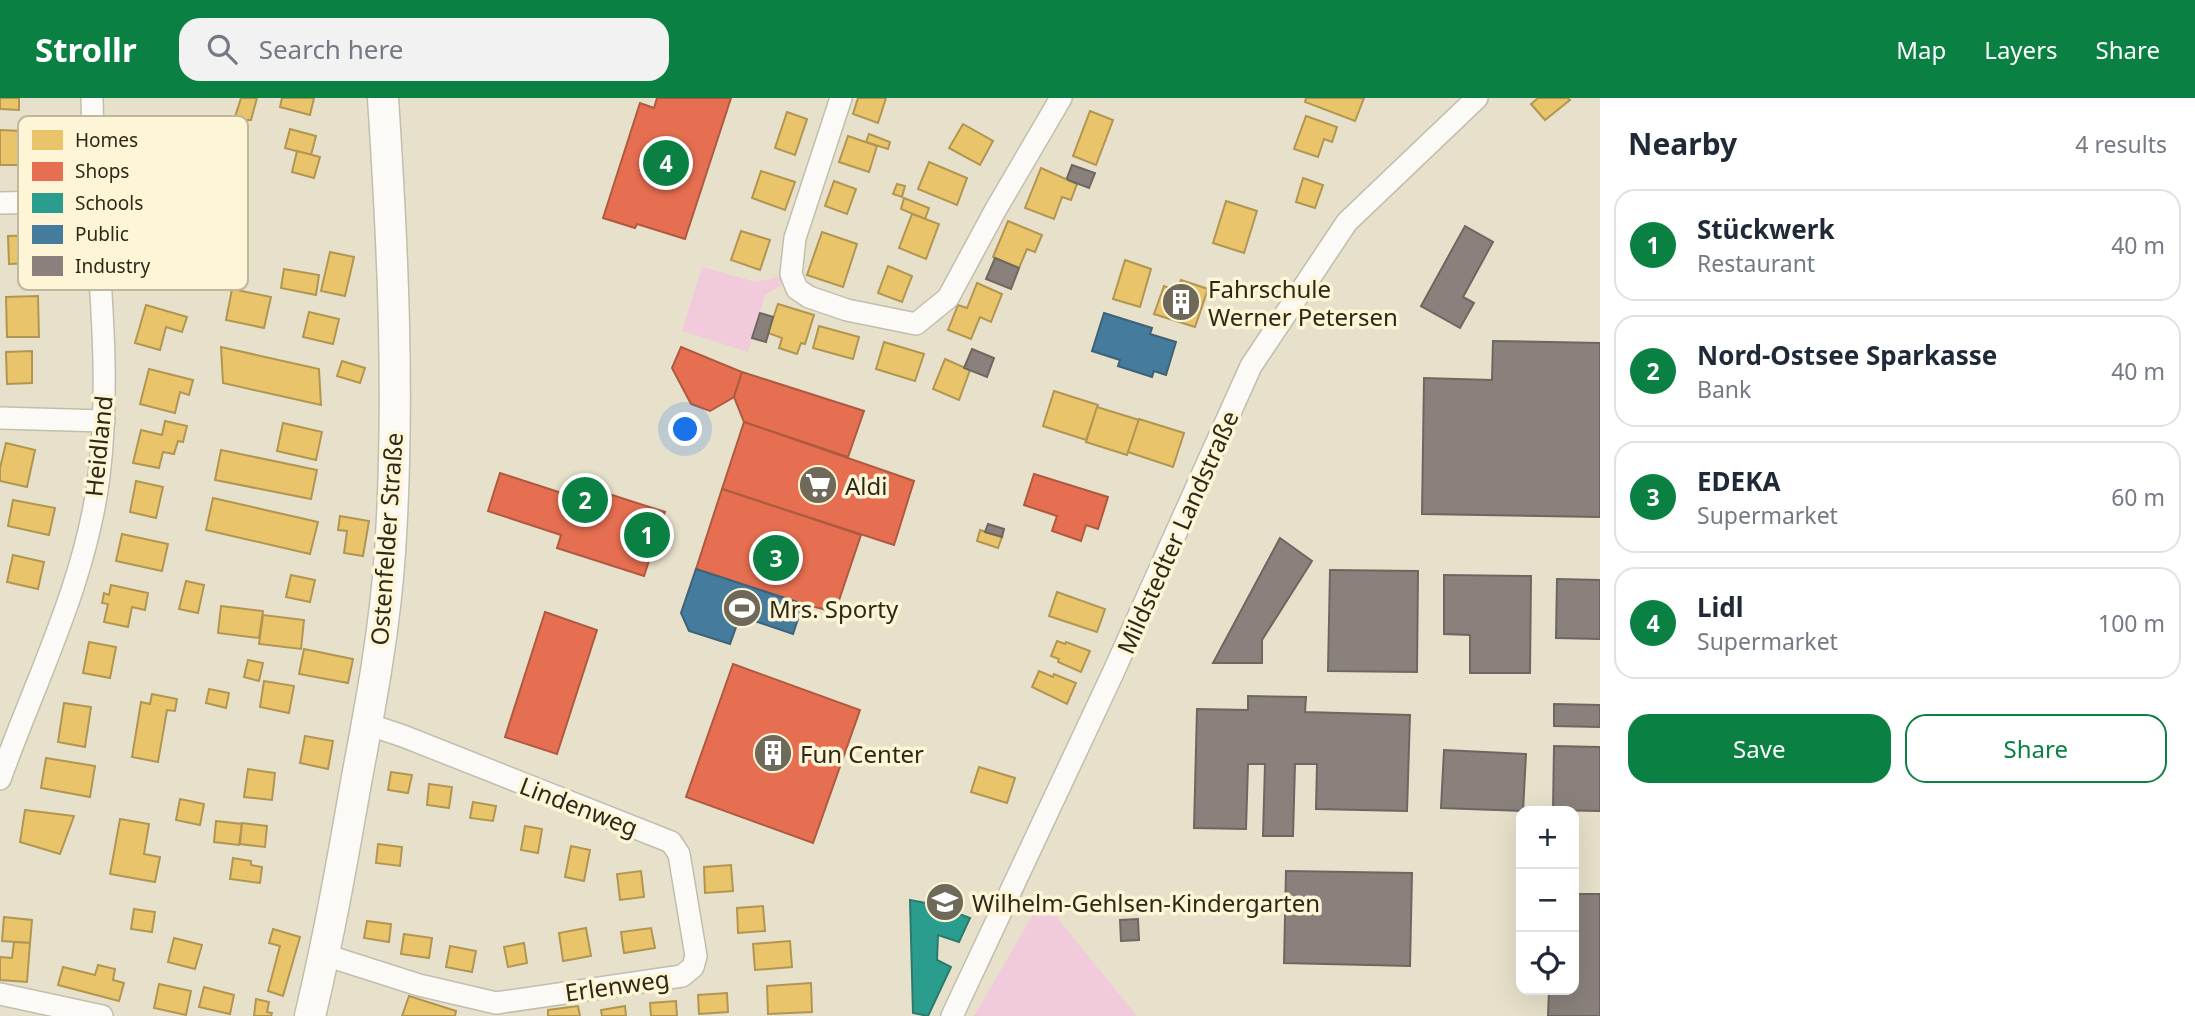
<!DOCTYPE html>
<meta charset="utf-8">
<style>
body{margin:0;font-family:"Noto Sans",sans-serif;background:#f2f2f3;color:#1f2937}
.controls{position:absolute;right:21px;bottom:21px;display:grid;overflow:hidden;border-radius:14px;box-shadow:0 7px 28px #0002}
.controls button{width:63px;height:63px;display:grid;place-items:center;padding:0;border:0;border-bottom:2px solid #e0e1e3;background:#fff;color:#1f2937;font:35px sans-serif}
.you{position:absolute;left:686px;top:332px;width:24px;height:24px;margin:-18px;border:5px solid #fff;border-radius:50%;background:#1a73e8;box-shadow:0 0 0 10px #1a73e833}
.badge{display:grid;place-items:center;width:46px;height:46px;border-radius:50%;background:#0b8043;color:#fff;font-size:23px;font-weight:700}
.pin{position:absolute;translate:-50% -50%;border:4px solid #fff;box-shadow:0 2px 7px #0006}
.list{margin:0;padding:0;list-style:none}
h2{display:flex;justify-content:space-between;align-items:center;height:91px;margin:0;padding:0 28px;font-size:30px}
h2 small{font-size:23px;font-weight:400;color:#747a83}
.list li{display:grid;grid-template-columns:46px 1fr auto;gap:21px;align-items:center;box-sizing:border-box;height:112px;margin:0 14px 14px;padding:0 14px;border:2px solid #e0e1e3;border-radius:21px}
.list b{display:block;font-size:26px;white-space:nowrap}
.list p{margin:0;font-size:23px;white-space:nowrap;color:#747a83}
.list em{font-size:23px;font-style:normal;color:#747a83}
.actions{display:flex;gap:14px;padding:21px 28px}
.actions a{flex:1;padding:16px 0;border:2px solid #0b8043;border-radius:21px;text-align:center;font-size:24px;color:#0b8043}
.actions .main{background:#0b8043;color:#fff}
.icon{flex:none;width:38px;height:38px;fill:none;stroke:currentColor;stroke-width:2;stroke-linecap:round;stroke-linejoin:round}
.map{position:relative;flex:none;width:1600px;height:918px;overflow:hidden}
header{display:flex;align-items:center;gap:42px;box-sizing:border-box;height:98px;padding:0 35px;background:#0b8043;color:#fff}
header strong{font-size:33px}
nav{display:flex;gap:38px;margin-inline-start:auto;font-size:24px}
.search{width:490px;height:63px;background:#f2f2f3;display:flex;align-items:center;gap:18px;box-sizing:border-box;padding:0 24px;border-radius:21px;color:#747a83;font-size:26px}
main{display:flex}
aside{flex:1;background:#fff}
.map>svg:first-child{display:block}
.green{fill:#f1cadc}
.homes{fill:#e9c46a;stroke:#b19652;stroke-width:2}
.shops{fill:#e76f51;stroke:#af5a40;stroke-width:2}
.schools{fill:#2a9d8f;stroke:#2b7a6c;stroke-width:2}
.public{fill:#457b9d;stroke:#3e6276;stroke-width:2}
.industry{fill:#8a817c;stroke:#6e675f;stroke-width:2}
.lines{fill:none;stroke-linecap:round;stroke-linejoin:round}
.street-casing{stroke:#c2bead;stroke-width:24}
.secondary-casing{stroke:#c2bead;stroke-width:33}
.street{stroke:#fbfaf7;stroke-width:21}
.secondary{stroke:#fbfaf7;stroke-width:30}
.labels{text-anchor:middle;dominant-baseline:central;stroke-width:7;stroke-linejoin:round;paint-order:stroke}
.poi-label{font-size:24px;fill:#2d291a;stroke:#fdf5d5;text-anchor:start}
.street-label{font-size:24px;fill:#2d291a;stroke:#fdf5d5}
.key{fill:#fdf5d5;stroke:#bfb89d;stroke-width:2}
.key-label{font-size:19px;fill:#2d291a}
</style>
<header>
<strong>Strollr</strong>
<div class="search"><svg class="icon" aria-label="search" viewBox="0 0 24 24"><circle cx="10" cy="10" r="6"/><path d="M15 15l6 6"/></svg>Search here</div>
<nav><a>Map</a><a>Layers</a><a>Share</a></nav>
</header>
<main>
<div class="map">
<svg width="1600" height="918" viewBox="0 0 1600 918">
<rect width="100%" height="100%" fill="#e7e1cb"/>
<!-- green -->
<g class="green">
<polygon points="702,169 756,184 782,178 786,184 765,197 748,254 682,233"/>
<polygon points="1042,801 1137,918 974,918"/>
</g>
<!-- homes -->
<g class="homes">
<polygon points="0,0 19,0 19,12 0,11"/>
<polygon points="241,0 257,0 251,22 234,22"/>
<polygon points="282,0 314,0 310,17 280,9"/>
<polygon points="858,0 886,0 878,25 853,16"/>
<polygon points="1306,0 1364,0 1355,23 1305,4"/>
<polygon points="1538,0 1568,0 1570,2 1545,22 1531,6"/>
<polygon points="1090,13 1113,22 1096,67 1073,58"/>
<polygon points="787,14 807,21 795,57 775,50"/>
<polygon points="1306,18 1337,29 1332,44 1324,41 1318,59 1294,51"/>
<polygon points="963,26 993,43 980,67 949,50"/>
<polygon points="290,31 316,38 311,57 285,50"/>
<polygon points="0,32 22,33 21,67 0,67"/>
<polygon points="869,36 890,44 888,51 866,44"/>
<polygon points="848,38 877,48 869,74 839,64"/>
<polygon points="297,53 320,59 314,80 292,74"/>
<polygon points="929,64 967,80 957,107 918,91"/>
<polygon points="1041,70 1077,86 1071,102 1062,99 1054,121 1025,110"/>
<polygon points="761,73 795,84 785,112 752,100"/>
<polygon points="1303,80 1323,87 1315,110 1296,104"/>
<polygon points="834,83 856,91 847,116 825,108"/>
<polygon points="897,86 905,88 902,99 893,96"/>
<polygon points="904,100 929,110 925,121 901,111"/>
<polygon points="1226,103 1257,113 1244,155 1213,145"/>
<polygon points="912,116 939,126 926,161 899,150"/>
<polygon points="1008,123 1042,137 1035,154 1027,151 1019,170 993,159"/>
<polygon points="741,133 770,142 760,172 731,162"/>
<polygon points="822,134 857,146 843,189 807,177"/>
<polygon points="39,137 40,165 9,166 8,138"/>
<polygon points="330,154 354,159 345,198 321,193"/>
<polygon points="1125,162 1151,171 1140,209 1113,201"/>
<polygon points="888,168 912,178 902,204 878,195"/>
<polygon points="284,171 319,177 316,197 281,190"/>
<polygon points="1181,182 1208,191 1195,229 1154,216 1164,188 1177,193"/>
<polygon points="977,185 1002,196 991,224 980,219 971,241 948,232 958,207 967,210"/>
<polygon points="232,191 271,199 264,230 226,222"/>
<polygon points="38,198 39,239 7,239 6,199"/>
<polygon points="778,206 814,217 805,246 801,245 797,256 779,250 782,240 768,235"/>
<polygon points="146,207 187,219 182,234 166,229 160,252 135,245"/>
<polygon points="309,214 339,221 333,246 303,239"/>
<polygon points="819,228 859,239 853,261 813,250"/>
<polygon points="884,244 924,256 915,283 876,271"/>
<polygon points="221,249 319,271 321,307 223,285"/>
<polygon points="32,253 32,285 7,286 6,254"/>
<polygon points="945,261 970,272 959,302 933,291"/>
<polygon points="342,263 365,270 360,285 337,278"/>
<polygon points="149,271 193,282 189,297 180,294 175,315 140,306"/>
<polygon points="1054,293 1098,307 1086,342 1043,328"/>
<polygon points="1097,309 1139,322 1127,357 1086,344"/>
<polygon points="1139,321 1184,335 1173,369 1128,354"/>
<polygon points="165,323 187,328 183,344 178,343 174,356 163,354 159,370 133,365 141,332 162,337"/>
<polygon points="283,325 322,334 316,362 277,353"/>
<polygon points="6,345 35,352 27,389 0,383 0,370"/>
<polygon points="221,352 317,372 311,401 215,382"/>
<polygon points="136,383 163,389 156,420 130,414"/>
<polygon points="213,400 318,424 310,456 206,432"/>
<polygon points="13,402 55,410 49,437 8,428"/>
<polygon points="340,418 369,423 363,458 344,455 347,433 338,432"/>
<polygon points="980,432 1002,439 998,450 977,443"/>
<polygon points="122,436 168,446 162,473 116,463"/>
<polygon points="13,457 44,464 38,491 7,484"/>
<polygon points="291,477 315,482 310,504 286,499"/>
<polygon points="186,483 204,487 198,515 179,511"/>
<polygon points="111,487 148,495 145,512 132,509 128,529 104,524 108,506 102,505 104,495 109,497"/>
<polygon points="1057,494 1105,511 1097,534 1049,518"/>
<polygon points="221,508 263,513 259,540 218,535"/>
<polygon points="263,517 304,522 301,551 259,546"/>
<polygon points="1057,543 1065,546 1066,544 1090,553 1081,574 1058,564 1059,561 1051,558"/>
<polygon points="89,544 116,549 110,580 83,575"/>
<polygon points="304,551 353,561 348,585 299,576"/>
<polygon points="248,562 263,565 259,583 244,579"/>
<polygon points="1039,573 1053,579 1054,576 1076,585 1067,606 1032,589"/>
<polygon points="264,583 294,588 289,615 260,609"/>
<polygon points="209,591 229,595 226,610 206,605"/>
<polygon points="152,596 177,601 175,613 167,612 158,664 132,659 141,604 150,606"/>
<polygon points="64,605 91,609 85,649 58,644"/>
<polygon points="305,638 333,643 328,671 300,665"/>
<polygon points="46,660 95,668 90,699 41,690"/>
<polygon points="979,669 1015,680 1007,705 971,694"/>
<polygon points="248,671 275,675 272,702 244,699"/>
<polygon points="391,674 412,677 408,695 388,692"/>
<polygon points="429,686 452,689 449,710 427,707"/>
<polygon points="180,701 204,706 200,727 176,722"/>
<polygon points="473,704 496,708 493,723 470,720"/>
<polygon points="25,712 74,718 60,756 20,744"/>
<polygon points="120,721 149,726 144,756 160,759 155,784 110,776"/>
<polygon points="216,723 242,726 239,747 214,744"/>
<polygon points="242,725 267,728 265,749 240,746"/>
<polygon points="525,728 542,731 538,755 521,752"/>
<polygon points="378,746 402,749 400,768 376,765"/>
<polygon points="571,748 590,752 584,783 565,779"/>
<polygon points="233,760 251,763 251,767 262,769 260,785 230,781"/>
<polygon points="731,767 733,793 705,795 704,769"/>
<polygon points="641,773 644,799 620,802 617,776"/>
<polygon points="763,808 765,833 738,835 737,810"/>
<polygon points="134,811 155,814 152,834 131,831"/>
<polygon points="4,819 32,822 30,845 2,843"/>
<polygon points="367,823 391,826 389,844 364,840"/>
<polygon points="586,830 591,858 563,863 559,835"/>
<polygon points="651,830 655,850 624,855 621,834"/>
<polygon points="273,831 300,839 283,898 268,893 280,848 269,845"/>
<polygon points="404,836 432,840 429,860 401,856"/>
<polygon points="174,840 202,847 195,871 168,864"/>
<polygon points="790,843 792,869 755,872 753,846"/>
<polygon points="14,844 30,845 27,884 0,882 0,859 12,860"/>
<polygon points="524,845 527,865 508,869 504,849"/>
<polygon points="450,848 476,853 472,874 446,869"/>
<polygon points="98,867 115,871 113,882 124,885 119,903 58,887 63,869 95,877"/>
<polygon points="811,885 812,914 768,916 767,888"/>
<polygon points="159,886 191,893 186,917 154,910"/>
<polygon points="204,889 234,897 230,916 199,909"/>
<polygon points="727,895 728,914 699,916 698,897"/>
<polygon points="409,898 456,913 455,918 402,918"/>
<polygon points="256,901 269,904 267,914 272,915 271,918 254,918"/>
<polygon points="676,903 677,918 651,918 650,905"/>
<polygon points="578,908 580,918 548,918 548,912"/>
<polygon points="625,908 626,918 602,918 601,912"/>
</g>
<!-- shops -->
<g class="shops">
<polygon points="657,0 731,0 685,141 637,126 635,130 603,120 640,5 654,10"/>
<polygon points="681,249 742,274 734,299 710,313 691,306 672,270"/>
<polygon points="742,274 864,313 848,359 744,324 734,299"/>
<polygon points="744,324 914,383 894,447 722,391"/>
<polygon points="500,375 574,399 578,386 665,414 644,478 557,450 561,437 488,413"/>
<polygon points="1034,376 1108,399 1098,431 1086,427 1081,443 1052,433 1057,418 1024,407"/>
<polygon points="722,391 861,437 835,514 803,506 696,471"/>
<polygon points="545,514 597,532 557,656 505,639"/>
<polygon points="733,566 860,612 813,745 686,699"/>
</g>
<!-- schools -->
<polygon class="schools" points="910,802 936,807 970,820 959,844 938,837 937,862 951,869 928,918 913,915"/>
<!-- public -->
<g class="public">
<polygon points="1104,215 1152,230 1150,236 1176,244 1166,277 1154,273 1152,279 1118,268 1120,262 1092,253"/>
<polygon points="696,471 803,506 793,536 740,518 730,546 689,533 681,515"/>
</g>
<!-- industry -->
<g class="industry">
<polygon points="1072,67 1095,75 1089,90 1068,82 1067,80"/>
<polygon points="1465,128 1493,144 1463,199 1474,205 1460,230 1421,208"/>
<polygon points="995,160 1019,170 1011,191 986,181"/>
<polygon points="760,215 773,219 766,244 752,240"/>
<polygon points="1493,243 1600,245 1600,419 1422,416 1424,280 1492,282"/>
<polygon points="972,251 994,260 987,279 964,270"/>
<polygon points="988,426 1004,431 1002,439 985,434"/>
<polygon points="1280,440 1312,463 1262,542 1262,565 1213,565"/>
<polygon points="1330,472 1418,473 1417,574 1328,573"/>
<polygon points="1444,477 1531,478 1530,575 1470,575 1470,537 1444,536"/>
<polygon points="1557,481 1600,482 1600,541 1556,540"/>
<polygon points="1248,598 1306,599 1305,614 1410,617 1407,713 1316,711 1317,666 1295,666 1293,738 1263,738 1265,666 1248,666 1246,731 1194,730 1197,611 1248,612"/>
<polygon points="1554,606 1600,607 1600,629 1554,628"/>
<polygon points="1554,648 1600,649 1600,713 1553,712"/>
<polygon points="1444,652 1526,656 1523,713 1441,710"/>
<polygon points="1286,773 1412,775 1410,868 1284,865"/>
<polygon points="1574,796 1600,796 1600,918 1548,918 1549,892 1574,892"/>
<polygon points="1138,821 1139,842 1121,843 1120,822"/>
</g>
<g class="lines">
<!-- street casing -->
<g class="street-casing">
<g id="street">
<polyline points="841,0 795,140 791,176 797,191 809,199 847,212 916,226 948,200 996,111 1061,0"/>
<polyline points="0,105 95,103"/>
<polyline points="0,320 104,323"/>
<path d="M0,681C36,581 86,484 99,378C110,287 101,197 95,106C93,71 93,35 92,0"/>
<polyline points="325,857 419,887 496,905 682,878 693,869 696,858 679,756 671,744 403,638 367,626"/>
<polyline points="0,896 102,918"/>
<polyline points="952,918 1113,575 1251,268 1347,124 1477,0"/>
</g>
</g>
<!-- secondary casing -->
<g class="secondary-casing">
<path id="secondary" d="M310,918C329,839 343,759 357,679C371,605 385,530 390,454C400,303 393,152 383,0"/>
</g>
<!-- street -->
<use href="#street" class="street"/>
<!-- secondary -->
<use href="#secondary" class="secondary"/>
</g>
<!-- icons -->
<defs>
<g id="building-disc" transform="scale(2.0125)"><circle r="9.5" fill="#6e6958" stroke="#fdf5d5"/><path d="M-4-6H4V6H1V3H-1V6H-4ZM-2.5-4.3h1.7v1.8h-1.7ZM.8-4.3h1.7v1.8H.8ZM-2.5-1h1.7V.8h-1.7ZM.8-1h1.7V.8H.8Z" fill="#fff"/></g>
<g id="supermarket-disc" transform="scale(2.0125)"><circle r="9.5" fill="#6e6958" stroke="#fdf5d5"/><path d="M-6-5.5h2.5l.6 2H6L4.5 2H-2.5L-4.4-4H-6ZM-1.5 3.2a1.3 1.3 0 1 0 .1 0ZM3 3.2a1.3 1.3 0 1 0 .1 0Z" fill="#fff"/></g>
<g id="stadium-disc" transform="scale(2.0125)"><circle r="9.5" fill="#6e6958" stroke="#fdf5d5"/><path d="M0-5a6.5 5 0 1 0 0 10a6.5 5 0 1 0 0-10ZM-3.5-1.8h7v3.6h-7Z" fill="#fff"/></g>
<g id="school-disc" transform="scale(2.0125)"><circle r="9.5" fill="#6e6958" stroke="#fdf5d5"/><path d="M0-5L7-2L0 1L-7-2ZM-4 1L0 2.5L4 1V4Q0 6-4 4Z" fill="#fff"/></g>
</defs>
<g fill-rule="evenodd">
<use href="#building-disc" x="1181" y="204"/>
<use href="#supermarket-disc" x="818" y="387"/>
<use href="#stadium-disc" x="742" y="510"/>
<use href="#building-disc" x="773" y="655"/>
<use href="#school-disc" x="945" y="804"/>
</g>
<g class="labels">
<!-- poi labels -->
<g class="poi-label">
<text x="1208" y="190">Fahrschule<tspan x="1208" dy="28">Werner Petersen</tspan></text>
<text x="845" y="387">Aldi</text>
<text x="769" y="510">Mrs. Sporty</text>
<text x="800" y="655">Fun Center</text>
<text x="972" y="804">Wilhelm-Gehlsen-Kindergarten</text>
</g>
<!-- street labels -->
<g class="street-label">
<text transform="translate(98 348) rotate(-84)">Heidland</text>
<text transform="translate(1177 434) rotate(-66)">Mildstedter Landstraße</text>
<text transform="translate(386 441) rotate(-86)">Ostenfelder Straße</text>
<text transform="translate(579 708) rotate(21)">Lindenweg</text>
<text transform="translate(617 887) rotate(-8)">Erlenweg</text>
</g>
</g>
<!-- legend -->
<rect x="18" y="18" width="230" height="174" rx="10" class="key"/>
<rect x="32" y="32" width="31" height="20" fill="#e9c46a"/>
<rect x="32" y="64" width="31" height="19" fill="#e76f51"/>
<rect x="32" y="95" width="31" height="20" fill="#2a9d8f"/>
<rect x="32" y="127" width="31" height="19" fill="#457b9d"/>
<rect x="32" y="158" width="31" height="20" fill="#8a817c"/>
<g class="key-label">
<text x="75" y="49">Homes</text>
<text x="75" y="80">Shops</text>
<text x="75" y="112">Schools</text>
<text x="75" y="143">Public</text>
<text x="75" y="175">Industry</text>
</g>
</svg>
<div class="controls">
<button>+</button>
<button>−</button>
<button><svg class="icon" aria-label="locate" viewBox="0 0 24 24"><circle cx="12" cy="12" r="6"/><path d="M12 2v4M12 18v4M2 12h4M18 12h4"/></svg></button>
</div>
<div class="you"></div>
<div class="pin badge" style="left:647px;top:437px">1</div>
<div class="pin badge" style="left:585px;top:402px">2</div>
<div class="pin badge" style="left:776px;top:460px">3</div>
<div class="pin badge" style="left:666px;top:65px">4</div>
</div>
<aside>
<h2>Nearby<small>4 results</small></h2>
<ul class="list">
<li><span class="badge">1</span><div><b>Stückwerk</b><p>Restaurant</p></div><em>40 m</em></li>
<li><span class="badge">2</span><div><b>Nord-Ostsee Sparkasse</b><p>Bank</p></div><em>40 m</em></li>
<li><span class="badge">3</span><div><b>EDEKA</b><p>Supermarket</p></div><em>60 m</em></li>
<li><span class="badge">4</span><div><b>Lidl</b><p>Supermarket</p></div><em>100 m</em></li>
</ul>
<div class="actions"><a class="main">Save</a><a>Share</a></div>
</aside>
</main>
